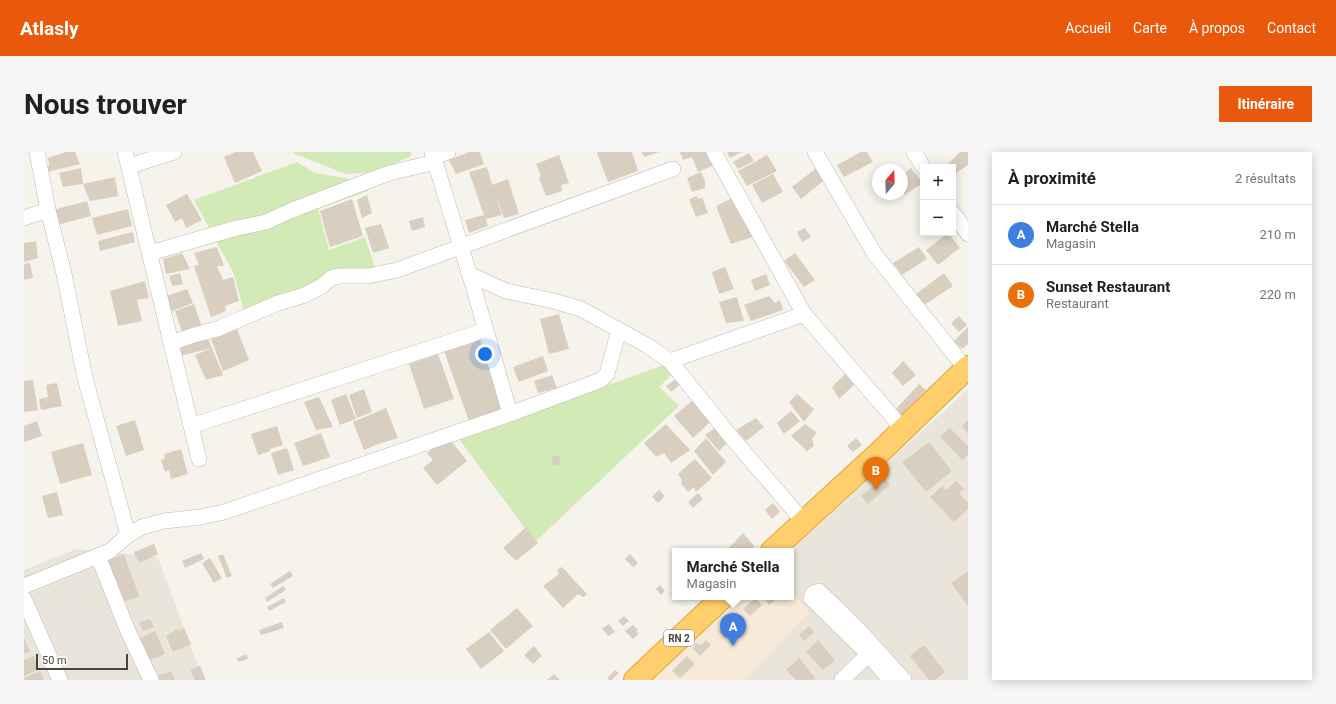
<!DOCTYPE html>
<html lang="fr">
<meta charset="utf-8">
<style>
body{margin:0;font-family:Roboto,sans-serif;background:#f6f6f6;color:#202124}
.controls{position:absolute;right:12px;top:12px;display:grid;overflow:hidden;border-radius:0px;box-shadow:0 2px 10px #0003}
.controls button{width:36px;height:36px;display:grid;place-items:center;padding:0;border:0;border-bottom:1px solid #e0e0e0;background:#fff;color:#202124;font:20px sans-serif}
.compass{position:absolute;left:848px;top:12px;width:36px;height:36px;border-radius:50%;background:#fff;box-shadow:0 2px 10px #0003;rotate:19deg}
.scale{position:absolute;left:12px;bottom:10px;width:92px;box-sizing:border-box;padding-left:4px;border:2px solid #4b4439;border-top:0;font-size:11px;line-height:14px;white-space:nowrap;color:#4b4439;-webkit-text-stroke:3px #fff;paint-order:stroke}
.you{position:absolute;left:461px;top:202px;width:14px;height:14px;margin:-10px;border:3px solid #fff;border-radius:50%;background:#1a73e8;box-shadow:0 0 0 6px #1a73e833}
.badge{display:grid;place-items:center;width:26px;height:26px;border-radius:50%;background:#ea580c;color:#fff;font-size:13px;font-weight:700}
.pin{position:absolute;translate:-50% -33px;filter:drop-shadow(0 1px 2px #0008)}
.pin::after{content:'';position:absolute;top:21px;width:14px;height:12px;background:inherit;clip-path:polygon(0 0,100% 0,50% 100%)}
.popup{position:absolute;left:648px;top:396px;width:122px;height:52px;box-sizing:border-box;display:grid;place-content:center;border-radius:0px;background:#fff;filter:drop-shadow(0 1px 3px #0005);font-size:13px;white-space:nowrap;color:#757577}
.popup b{font-size:15px;color:#202124}
.popup::after{content:'';position:absolute;left:50%;top:100%;margin-left:-8px;border:8px solid transparent;border-top-color:#fff}
.list{margin:0;padding:0;list-style:none}
h2{display:flex;justify-content:space-between;align-items:center;height:52px;margin:0;padding:0 16px;font-size:17px}
h2 small{font-size:13px;font-weight:400;color:#757577}
.list li{display:grid;grid-template-columns:26px 1fr auto;gap:12px;align-items:center;box-sizing:border-box;height:60px;padding:0 16px;border-top:1px solid #e0e0e0}
.list b{display:block;font-size:15px;white-space:nowrap}
.list p{margin:0;font-size:13px;white-space:nowrap;color:#757577}
.list em{font-size:13px;font-style:normal;color:#757577}
.map{position:relative;flex:none;width:944px;height:528px;overflow:hidden;border-radius:0px}
header{display:flex;align-items:center;gap:24px;box-sizing:border-box;height:56px;padding:0 20px;background:#ea580c;color:#fff}
header strong{font-size:19px}
nav{display:flex;gap:22px;margin-inline-start:auto;font-size:14px}
.intro{display:flex;align-items:center;justify-content:space-between;box-sizing:border-box;height:96px;padding:0 24px}
h1{margin:0;font-size:28px}
.button{padding:10px 18px;border-radius:0px;background:#ea580c;color:#fff;font-size:14px;font-weight:700}
main{display:flex;gap:24px;padding:0 24px}
aside{flex:1;background:#fff;border-radius:0px;box-shadow:0 2px 10px #0003}
.map>svg:first-child{display:block}
.residential{fill:#eae5da}
.commercial{fill:#f7ead8}
.green{fill:#d2eab5}
.building{fill:#d8cfc1}
.lines{fill:none;stroke-linecap:round;stroke-linejoin:round}
.street-casing{stroke:#c2bbae;stroke-width:16}
.highway-casing{stroke:#e0a43c;stroke-width:24}
.street{stroke:#fff;stroke-width:15}
.highway{stroke:#ffcf6e;stroke-width:22}
.labels{text-anchor:middle;dominant-baseline:central;stroke-width:3.5;stroke-linejoin:round;paint-order:stroke}
.shield{fill:#fff;stroke:#817c74;stroke-width:1}
.shield-label{font-size:10px;font-weight:bold;fill:#4b4439}
</style>
<header>
<strong>Atlasly</strong>
<nav><a>Accueil</a><a>Carte</a><a>À propos</a><a>Contact</a></nav>
</header>
<div class="intro"><h1>Nous trouver</h1><a class="button">Itinéraire</a></div>
<main>
<div class="map">
<svg width="944" height="528" viewBox="0 0 944 528">
<rect width="100%" height="100%" fill="#f6f3ec"/>
<!-- residential -->
<g class="residential">
<polygon points="944,237 944,528 719,528 785,461 767,439 767,399"/>
<polygon points="52,397 134,405 179,528 0,528 0,418"/>
</g>
<!-- commercial -->
<polygon class="commercial" points="767,439 785,461 719,528 630,528 718,445 767,445"/>
<!-- green -->
<g class="green">
<polygon points="269,0 387,0 387,4 352,20 322,22 269,1"/>
<polygon points="273,10 291,21 344,30 344,39 294,57 305,98 341,85 352,119 289,135 220,160 210,122 170,48"/>
<polygon points="640,213 648,222 635,235 655,254 511,390 435,287"/>
</g>
<!-- building -->
<g class="building">
<polygon points="42,0 51,0 56,12 23,20 22,15 25,13 24,6"/>
<polygon points="211,0 229,0 238,19 211,31 200,5"/>
<polygon points="445,0 456,0 460,12 432,22 425,8"/>
<polygon points="575,0 608,0 614,19 584,30 573,1"/>
<polygon points="618,0 636,0 620,5"/>
<polygon points="656,0 685,0 690,13 674,20 668,5 659,8"/>
<polygon points="703,0 718,0 706,6"/>
<polygon points="837,0 843,0 849,10 820,25 813,13"/>
<polygon points="936,0 944,0 944,13 932,21 929,17 929,15 927,15 924,12"/>
<polygon points="725,1 730,9 714,17 709,10"/>
<polygon points="535,3 545,31 537,33 538,39 522,44 515,26 517,24 512,12"/>
<polygon points="743,3 753,19 723,34 714,19"/>
<polygon points="795,14 804,25 777,47 768,35"/>
<polygon points="463,15 468,33 484,27 495,62 480,66 472,44 478,63 462,67 464,74 445,81 441,68 460,63 445,20"/>
<polygon points="57,16 59,32 39,35 35,21"/>
<polygon points="887,16 899,31 880,43 878,40 878,23"/>
<polygon points="677,20 681,29 681,36 668,40 663,26"/>
<polygon points="749,22 759,40 738,51 728,33"/>
<polygon points="91,25 94,44 66,49 59,32"/>
<polygon points="163,42 178,68 162,76 158,66 151,70 142,53"/>
<polygon points="343,43 348,61 338,66 333,48"/>
<polygon points="673,44 674,47 678,45 684,61 672,65 665,47"/>
<polygon points="710,45 732,84 707,92 692,54"/>
<polygon points="328,47 339,84 306,95 296,59"/>
<polygon points="63,49 67,64 33,73 28,58"/>
<polygon points="104,57 108,74 73,83 68,66"/>
<polygon points="399,65 401,75 388,79 385,69"/>
<polygon points="357,72 365,96 349,101 341,76"/>
<polygon points="781,76 787,85 778,90 773,80"/>
<polygon points="109,80 111,90 76,99 74,89"/>
<polygon points="924,81 936,96 914,113 902,98"/>
<polygon points="12,89 14,106 0,110 0,91"/>
<polygon points="193,95 200,114 193,114 199,128 209,125 215,149 201,154 202,159 187,165 170,114 175,113 170,101"/>
<polygon points="895,95 903,107 878,123 869,111"/>
<polygon points="158,101 166,117 142,122 139,107"/>
<polygon points="771,101 791,128 780,135 760,109"/>
<polygon points="6,111 9,126 0,128 0,112"/>
<polygon points="701,115 710,137 695,142 688,120"/>
<polygon points="156,121 159,132 148,134 145,124"/>
<polygon points="920,121 929,134 900,153 892,142"/>
<polygon points="742,122 746,133 731,139 727,128"/>
<polygon points="121,129 125,146 113,148 118,169 94,174 86,139"/>
<polygon points="163,137 169,151 145,160 140,145"/>
<polygon points="745,144 751,151 756,148 759,158 727,169 720,153"/>
<polygon points="713,145 720,169 702,171 695,150"/>
<polygon points="170,152 178,175 158,180 151,159"/>
<polygon points="535,162 545,197 525,202 516,167"/>
<polygon points="935,164 943,173 935,180 927,171"/>
<polygon points="944,175 944,192 938,197 930,189"/>
<polygon points="213,177 225,208 199,219 187,187"/>
<polygon points="183,185 188,196 156,204 153,194"/>
<polygon points="455,187 479,257 445,269 420,199"/>
<polygon points="188,196 199,223 182,228 171,203"/>
<polygon points="414,202 430,247 400,257 385,212"/>
<polygon points="519,204 524,219 495,230 489,215"/>
<polygon points="879,209 892,223 879,234 868,221"/>
<polygon points="822,221 831,232 815,247 808,235"/>
<polygon points="528,223 533,236 514,241 510,229"/>
<polygon points="652,227 657,232 647,240 642,234"/>
<polygon points="9,228 14,258 0,260 0,229"/>
<polygon points="33,231 38,254 17,258 15,247 24,245 22,233"/>
<polygon points="895,232 902,238 876,265 871,258"/>
<polygon points="340,237 348,260 333,266 325,243"/>
<polygon points="322,242 332,267 316,273 307,248"/>
<polygon points="773,242 790,257 780,270 765,250"/>
<polygon points="295,245 309,275 292,278 280,250"/>
<polygon points="668,249 686,270 669,286 650,264"/>
<polygon points="362,256 374,286 354,292 340,298 329,270"/>
<polygon points="767,259 776,269 760,282 753,271"/>
<polygon points="732,266 740,275 722,289 712,278"/>
<polygon points="111,268 120,298 102,304 92,274"/>
<polygon points="944,268 944,281 938,274"/>
<polygon points="13,269 18,284 0,290 0,274"/>
<polygon points="642,272 666,298 647,311 640,301 632,305 620,291"/>
<polygon points="781,272 793,281 788,287 790,294 783,299 767,284"/>
<polygon points="253,274 259,293 246,297 246,299 234,303 227,282"/>
<polygon points="692,275 704,290 695,299 681,283"/>
<polygon points="926,276 944,294 944,303 938,308 916,285"/>
<polygon points="297,281 306,305 279,314 270,291"/>
<polygon points="424,285 443,309 413,333 399,316 409,308 403,301"/>
<polygon points="682,286 702,310 689,323 670,299"/>
<polygon points="832,286 838,293 829,300 823,294"/>
<polygon points="905,290 928,319 902,340 878,310"/>
<polygon points="59,291 68,323 36,332 27,300"/>
<polygon points="263,296 270,318 254,323 247,301"/>
<polygon points="157,297 164,322 147,327 145,318 141,320 137,308 141,307 140,302"/>
<polygon points="529,303 537,305 535,314 528,312"/>
<polygon points="671,307 688,326 672,340 670,335 664,340 657,331 658,328 654,322"/>
<polygon points="860,325 866,333 844,352 837,344"/>
<polygon points="932,329 940,337 935,341 944,351 944,357 930,370 906,345 918,334 922,338"/>
<polygon points="635,338 641,344 634,351 628,345"/>
<polygon points="33,340 39,363 24,366 18,344"/>
<polygon points="674,341 679,347 669,356 664,350"/>
<polygon points="749,351 756,360 748,367 741,358"/>
<polygon points="502,375 514,391 492,409 479,396"/>
<polygon points="719,381 730,394 726,399 704,399 703,398"/>
<polygon points="130,392 134,402 115,411 110,400"/>
<polygon points="177,401 180,407 161,416 158,409"/>
<polygon points="100,402 115,444 97,451 82,409"/>
<polygon points="199,402 208,424 203,426 194,404"/>
<polygon points="606,402 614,411 609,415 601,407"/>
<polygon points="186,406 198,426 190,431 178,411"/>
<polygon points="538,415 563,442 559,445 554,442 539,456 519,434 535,422 533,418"/>
<polygon points="266,419 269,424 249,436 246,432"/>
<polygon points="944,419 944,452 943,453 927,431"/>
<polygon points="636,433 641,439 637,443 632,437"/>
<polygon points="259,434 262,438 243,450 241,446"/>
<polygon points="739,445 751,445 753,447 745,453"/>
<polygon points="260,446 262,450 245,459 243,455"/>
<polygon points="731,446 738,453 726,464 719,457"/>
<polygon points="493,456 509,474 482,497 466,478"/>
<polygon points="600,464 605,469 599,474 594,469"/>
<polygon points="126,467 130,475 119,479 115,471"/>
<polygon points="707,468 713,474 701,486 695,480"/>
<polygon points="258,470 260,476 237,483 235,478"/>
<polygon points="585,472 591,480 584,484 578,476"/>
<polygon points="609,473 614,478 612,479 615,482 609,487 601,479"/>
<polygon points="785,474 790,480 780,489 775,483"/>
<polygon points="160,476 167,492 149,500 142,484 153,477 154,479"/>
<polygon points="131,479 141,502 124,509 114,487"/>
<polygon points="465,480 480,499 457,517 442,497"/>
<polygon points="0,486 6,499 0,502"/>
<polygon points="682,488 687,493 676,504 669,497 672,491 677,493"/>
<polygon points="794,488 811,508 799,518 782,500"/>
<polygon points="900,493 921,520 911,528 905,528 886,504"/>
<polygon points="510,494 518,504 509,512 500,503"/>
<polygon points="223,502 224,507 214,510 213,506"/>
<polygon points="10,504 15,517 0,524 0,508"/>
<polygon points="663,504 671,512 656,526 648,519"/>
<polygon points="775,506 791,526 789,528 772,528 762,518"/>
<polygon points="176,514 182,528 171,528 166,518"/>
<polygon points="591,518 595,521 588,528 585,528 583,526"/>
<polygon points="16,519 20,528 0,528 0,526"/>
<polygon points="147,519 151,528 136,528 134,524"/>
<polygon points="530,522 536,528 523,528"/>
</g>
<g class="lines">
<!-- street casing -->
<g class="street-casing">
<g id="street">
<polyline points="13,0 24,58 40,122 61,226 104,383"/>
<polyline points="101,0 175,307"/>
<polyline points="408,0 450,137 486,262"/>
<polyline points="690,0 780,162 879,277"/>
<polyline points="791,0 850,101 942,217"/>
<polyline points="890,0 899,15"/>
<polyline points="410,5 424,0"/>
<polyline points="105,14 150,0"/>
<polyline points="929,61 944,82"/>
<polyline points="0,66 24,58"/>
<polyline points="126,101 209,77 242,70 266,59 349,27 366,21 411,10"/>
<polyline points="445,122 482,139 530,149 557,157 624,194 646,209 708,286 779,369"/>
<polyline points="147,191 170,183 193,177 254,151 281,143 298,134 307,126 314,124 344,124 373,118 649,17"/>
<polyline points="646,209 780,162"/>
<polyline points="167,274 462,178"/>
<polyline points="74,404 103,477 127,528"/>
<polyline points="0,434 86,399 104,383 118,375 140,369 176,365 200,360 486,262 577,228 583,222 595,178"/>
<polyline points="0,447 36,528"/>
<polyline points="818,528 850,497"/>
<polyline points="866,528 844,502 787,446 789,441 795,439 834,477 880,528"/>
</g>
</g>
<!-- highway casing -->
<g class="highway-casing">
<g id="highway">
<polyline points="748,399 857,299 944,215"/>
<polyline points="611,528 699,445"/>
</g>
</g>
<!-- street -->
<use href="#street" class="street"/>
<!-- highway -->
<use href="#highway" class="highway"/>
</g>
<g class="labels">
<!-- shield labels -->
<rect class="shield" x="640" y="478" width="30" height="16" rx="3"/>
<g class="shield-label">
<text x="655" y="486">RN 2</text>
</g>
</g>
</svg>
<div class="controls">
<button>+</button>
<button>−</button>
</div>
<svg class="compass" viewBox="-18 -18 36 36"><path d="M0-13l5 13h-10z" fill="#e53935"/><path d="M0 13l5-13h-10z" fill="#757577"/></svg>
<div class="scale">50 m</div>
<div class="you"></div>
<div class="pin badge" style="left:709px;top:494px;background:#3f7fe0">A</div>
<div class="popup"><b>Marché Stella</b>Magasin</div>
<div class="pin badge" style="left:852px;top:338px;background:#e8710a">B</div>
</div>
<aside>
<h2>À proximité<small>2 résultats</small></h2>
<ul class="list">
<li><span class="badge" style="background:#3f7fe0">A</span><div><b>Marché Stella</b><p>Magasin</p></div><em>210 m</em></li>
<li><span class="badge" style="background:#e8710a">B</span><div><b>Sunset Restaurant</b><p>Restaurant</p></div><em>220 m</em></li>
</ul>
</aside>
</main>
